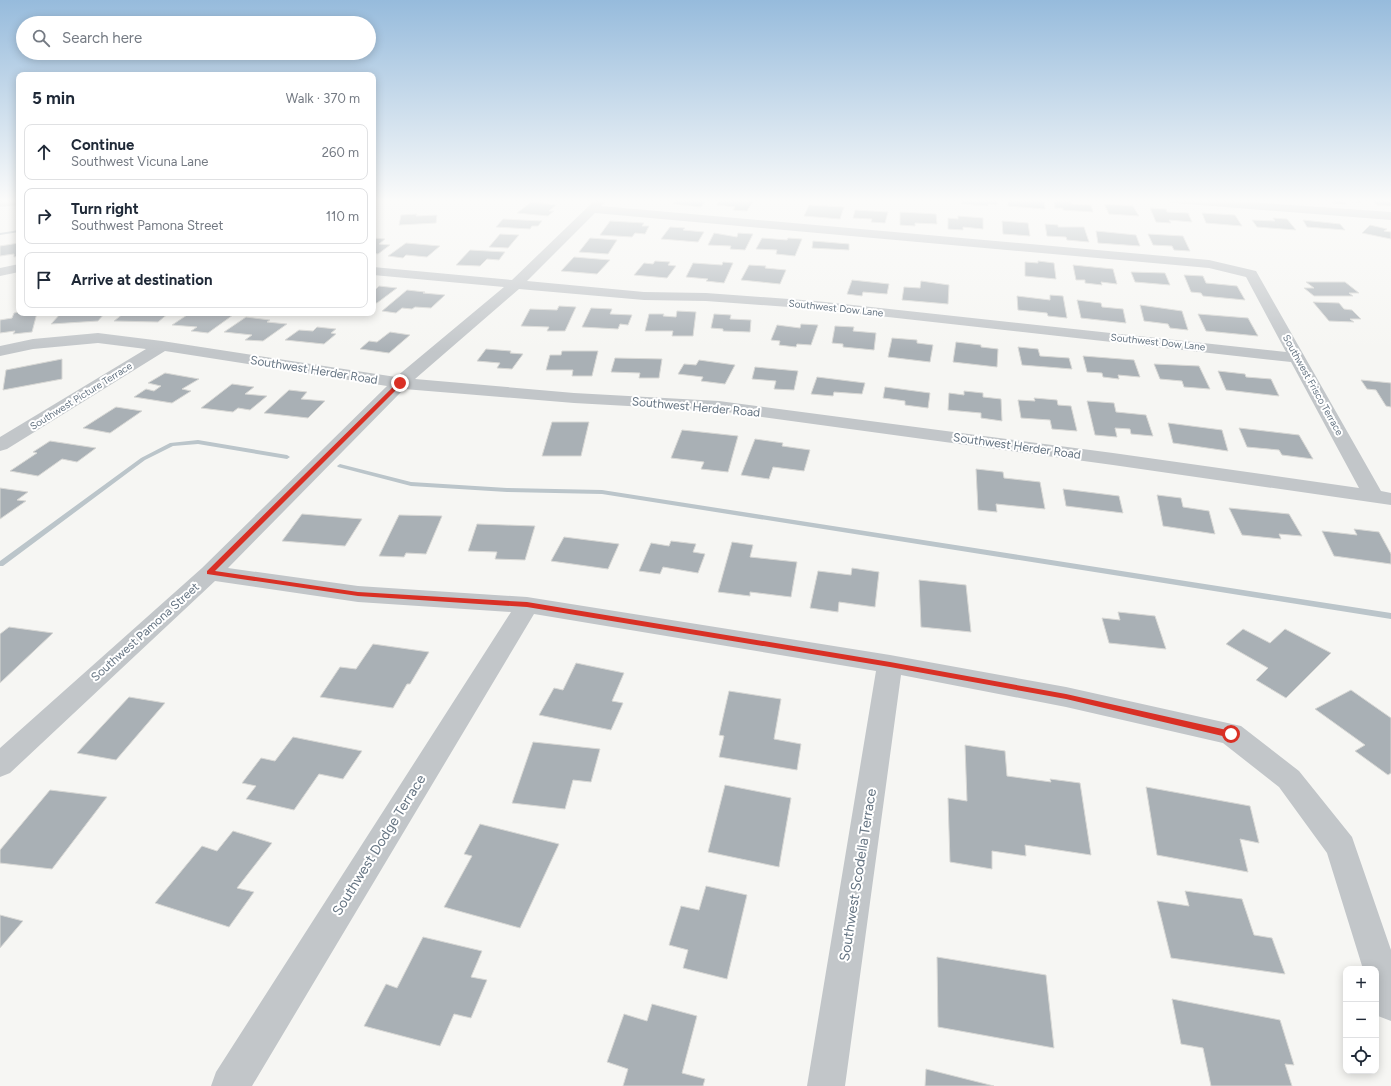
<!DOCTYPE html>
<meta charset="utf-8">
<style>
body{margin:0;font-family:Figtree,sans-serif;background:#f6f6f7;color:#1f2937}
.controls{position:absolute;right:12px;bottom:12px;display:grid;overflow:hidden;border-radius:8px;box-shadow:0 2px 10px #0003}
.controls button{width:36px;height:36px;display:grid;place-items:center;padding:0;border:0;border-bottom:1px solid #e0e1e3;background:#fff;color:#1f2937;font:20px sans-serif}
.stop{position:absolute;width:12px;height:12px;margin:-9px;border:3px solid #d93025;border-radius:50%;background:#fff}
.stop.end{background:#d93025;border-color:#fff;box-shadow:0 1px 4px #0008}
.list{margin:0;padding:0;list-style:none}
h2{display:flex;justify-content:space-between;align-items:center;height:52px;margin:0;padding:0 16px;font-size:17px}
h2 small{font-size:13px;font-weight:400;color:#747a83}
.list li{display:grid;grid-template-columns:26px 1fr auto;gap:12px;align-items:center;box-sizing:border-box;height:56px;margin:0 8px 8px;padding:0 8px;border:1px solid #e0e1e3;border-radius:8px}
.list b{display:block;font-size:15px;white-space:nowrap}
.list p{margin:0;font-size:13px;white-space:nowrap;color:#747a83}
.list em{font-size:13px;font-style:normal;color:#747a83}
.icon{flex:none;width:22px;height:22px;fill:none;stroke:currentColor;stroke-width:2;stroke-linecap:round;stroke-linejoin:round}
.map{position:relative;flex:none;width:1391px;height:1086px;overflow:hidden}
.search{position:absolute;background:#fff;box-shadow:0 2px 10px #0003;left:16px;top:16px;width:360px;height:44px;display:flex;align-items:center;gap:10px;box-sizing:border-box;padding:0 14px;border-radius:22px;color:#747a83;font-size:15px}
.panel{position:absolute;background:#fff;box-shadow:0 2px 10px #0003;left:16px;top:72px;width:360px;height:244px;border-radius:8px}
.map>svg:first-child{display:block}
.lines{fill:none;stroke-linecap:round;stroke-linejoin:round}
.stream{fill:#bbc5ca;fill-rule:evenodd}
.building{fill:#a9b0b5;stroke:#d8d8d5}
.minor{fill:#c2c6c9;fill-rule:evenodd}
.route{fill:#d93025}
.labels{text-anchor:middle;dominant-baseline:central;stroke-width:4;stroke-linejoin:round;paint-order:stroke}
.far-street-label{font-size:10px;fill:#667583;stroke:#fff}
.street-label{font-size:12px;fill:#667583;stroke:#fff}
.near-street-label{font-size:14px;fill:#667583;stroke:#fff}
</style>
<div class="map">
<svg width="1391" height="1086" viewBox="0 0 1391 1086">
<rect width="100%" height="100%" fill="#f6f6f3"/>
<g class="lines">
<!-- stream -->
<g class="stream">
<polygon points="19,230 19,232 0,235 0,233"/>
<polygon points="198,440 287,455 290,457 287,459 198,444 173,446 145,460 3,566 0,566 0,561 141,458 170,443"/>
<polygon points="340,464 411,482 507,488 602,490 1391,613 1391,619 602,494 507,492 411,486 338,467 337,466"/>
</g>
</g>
<!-- building -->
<g class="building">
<polygon points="676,200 706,200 701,207 673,204"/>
<polygon points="720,200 754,200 747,211 733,210 735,207 717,205"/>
<polygon points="962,200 997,200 997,205 988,204 988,206 962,204"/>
<polygon points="1008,200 1044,200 1045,209 1008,206"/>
<polygon points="1054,200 1071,201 1071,204 1091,205 1093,212 1063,210 1063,208 1055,208"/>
<polygon points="1329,200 1360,200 1362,202 1342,201 1346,204 1333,203"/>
<polygon points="1371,200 1391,200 1391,206 1377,205"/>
<polygon points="531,202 556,205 549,211 554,211 548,216 517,213"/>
<polygon points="1104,204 1133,206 1139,216 1109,214"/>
<polygon points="809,205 844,207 840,219 804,216"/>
<polygon points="1150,208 1166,209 1167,212 1188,213 1192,222 1169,220 1171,223 1156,222"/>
<polygon points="855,210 888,212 885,223 871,222 872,219 853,218"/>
<polygon points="900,212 936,214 937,224 915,223 915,226 900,225"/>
<polygon points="1202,213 1235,215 1242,226 1206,223"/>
<polygon points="417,214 416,216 437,215 436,223 399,225 401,215"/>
<polygon points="958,216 983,218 983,229 963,227 963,230 948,229 948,218 958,219"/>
<polygon points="1273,218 1287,219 1296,230 1257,227 1252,220 1275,221"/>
<polygon points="503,219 542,221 538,226 532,226 530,229 496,227"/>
<polygon points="1303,220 1340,224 1345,230 1307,227"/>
<polygon points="610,221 644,223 642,226 649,226 645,234 635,233 632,237 600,235"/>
<polygon points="1002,221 1028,223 1030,236 1003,234"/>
<polygon points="1045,224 1058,225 1058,227 1084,227 1089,242 1067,240 1066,237 1047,236"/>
<polygon points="1370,225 1387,229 1384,231 1391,232 1391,239 1362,233"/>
<polygon points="670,227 685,228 683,230 704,232 698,242 661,239"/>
<polygon points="1096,231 1136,235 1140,246 1098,243"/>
<polygon points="714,233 737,237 738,233 753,234 745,250 730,249 731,246 708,245"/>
<polygon points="500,234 519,235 508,248 489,247"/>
<polygon points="1148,234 1183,236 1190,251 1174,250 1172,246 1153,245"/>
<polygon points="373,238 385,239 379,244 390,245 378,254 373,253"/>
<polygon points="590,238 617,240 608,254 579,252"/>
<polygon points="762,238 787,240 788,238 802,239 795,256 776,254 777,250 756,249"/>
<polygon points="813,241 849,244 849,250 812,248"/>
<polygon points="19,243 19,256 14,257 14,254 0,256 0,246"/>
<polygon points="406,243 440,246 427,257 406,255 403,258 388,256"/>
<polygon points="470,250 505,252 499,260 487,259 480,266 456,265"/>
<polygon points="574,257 610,260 597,274 561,271"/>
<polygon points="655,261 670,262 668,265 676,266 667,278 634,275 644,263 653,264"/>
<polygon points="1038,261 1054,263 1056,279 1025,276 1025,262 1038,263"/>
<polygon points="723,262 733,263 724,283 706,281 708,279 686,277 693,263 722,265"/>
<polygon points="749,265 766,266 765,268 786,270 780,284 741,280"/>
<polygon points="1073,265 1113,269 1117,284 1101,282 1102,285 1085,283 1085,280 1076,280"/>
<polygon points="1131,272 1165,273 1170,285 1135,282"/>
<polygon points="1184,275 1203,276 1206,283 1237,286 1245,300 1203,296 1201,293 1191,292"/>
<polygon points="852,280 889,284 887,294 863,292 862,296 847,294"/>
<polygon points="921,281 949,285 948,304 902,300 904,287 920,288"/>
<polygon points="1306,282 1345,282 1359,293 1349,293 1353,296 1314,296 1304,288 1314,288"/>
<polygon points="379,286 397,288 377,303 373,303 373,288 376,289"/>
<polygon points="407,290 425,292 423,293 445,295 431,308 415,307 412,309 402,308 396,313 382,311"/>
<polygon points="1050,295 1063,296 1067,318 1048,316 1047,313 1018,310 1017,296 1050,300"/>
<polygon points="1077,300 1101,303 1102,307 1123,309 1126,323 1081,318"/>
<polygon points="1313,302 1339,303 1344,309 1352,310 1361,319 1350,319 1354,322 1329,321"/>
<polygon points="1140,305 1182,311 1188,330 1170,328 1168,324 1144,321"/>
<polygon points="559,306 576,307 565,331 547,331 549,327 521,326 530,309 557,310"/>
<polygon points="591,308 612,309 610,314 632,315 628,325 620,324 618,329 582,327"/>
<polygon points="677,311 696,312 693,336 672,336 673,331 645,331 649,314 664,314 663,316 676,317"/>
<polygon points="19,312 37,313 32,332 13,334 15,331 0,333 0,320 12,318 14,313"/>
<polygon points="61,313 96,313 95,314 104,314 98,321 51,324"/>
<polygon points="124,313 169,313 158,322 114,321"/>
<polygon points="190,313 222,313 221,314 233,315 208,333 191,331 197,327 172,325"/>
<polygon points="714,314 731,315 730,319 751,320 750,332 723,331 723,329 711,328"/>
<polygon points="1198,314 1248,318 1258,336 1206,331"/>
<polygon points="246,317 270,320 267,322 287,324 263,341 245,340 252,335 224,332"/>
<polygon points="801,324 818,325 811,345 797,344 796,347 779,345 780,341 771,340 777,325 800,328"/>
<polygon points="835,326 854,327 853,331 876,333 874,350 843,347 843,344 832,343"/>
<polygon points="317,327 336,329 331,333 336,334 324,344 285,340 299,330 313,331"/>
<polygon points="390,332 410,335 389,353 360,349 369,341 377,342"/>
<polygon points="892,338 917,340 917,343 933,345 930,362 888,357"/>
<polygon points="956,342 981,345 981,347 998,349 997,367 953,362"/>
<polygon points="1018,347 1038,349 1040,356 1069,358 1072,369 1022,365"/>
<polygon points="486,349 511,351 510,353 523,354 512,369 497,368 500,363 477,361"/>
<polygon points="562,351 598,351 592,376 572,376 573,370 546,370 550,355 561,355"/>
<polygon points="1083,356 1134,360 1140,377 1118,375 1119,379 1103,377 1102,373 1087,372"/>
<polygon points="615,358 662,359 659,378 639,378 640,373 611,372"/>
<polygon points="62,359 62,379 3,390 6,370"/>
<polygon points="699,360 735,365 725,384 701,381 703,377 678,374 684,364 696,365"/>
<polygon points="1154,364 1199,366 1210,389 1184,387 1182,381 1160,379"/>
<polygon points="755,367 798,371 794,390 774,389 776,381 752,379"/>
<polygon points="1218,371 1245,374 1246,377 1271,379 1279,396 1226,390"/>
<polygon points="165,373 199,379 182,389 191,391 172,403 134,397 146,389 154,391 161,386 148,383"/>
<polygon points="817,377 865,383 862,394 834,392 833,396 811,394"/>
<polygon points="1361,380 1391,383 1391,407 1386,406 1376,390 1367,389"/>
<polygon points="232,384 254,387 245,394 267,396 250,410 238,408 233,412 201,408"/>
<polygon points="885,387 930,393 928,408 905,405 905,401 883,398"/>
<polygon points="289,390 307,392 301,399 325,401 308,418 264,413"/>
<polygon points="964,391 983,393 983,397 1001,399 1002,421 981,418 981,413 948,410 949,393 964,395"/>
<polygon points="1034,398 1057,400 1058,405 1071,406 1077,431 1052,429 1050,420 1021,418 1018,400 1035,401"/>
<polygon points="1087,401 1114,403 1116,412 1146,415 1153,436 1131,434 1130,429 1115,428 1117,437 1095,435"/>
<polygon points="116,407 142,411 110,433 83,428"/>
<polygon points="552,422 589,422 581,456 542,456"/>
<polygon points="1168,423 1222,430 1228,451 1173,443"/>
<polygon points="1239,428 1299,435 1313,459 1282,455 1279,450 1247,447"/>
<polygon points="682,430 738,436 728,472 701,469 704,462 671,458"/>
<polygon points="755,439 783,443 782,446 810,450 804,471 773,467 769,479 741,475"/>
<polygon points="50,441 96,448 77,462 62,459 38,476 10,471 37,453 33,452"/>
<polygon points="976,469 1003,472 1004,478 1040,482 1045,509 996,504 997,512 978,510"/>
<polygon points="0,488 28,492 17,500 26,501 0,519"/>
<polygon points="1063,489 1119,496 1123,513 1066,506"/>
<polygon points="1157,495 1181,498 1183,507 1209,511 1215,534 1163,526"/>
<polygon points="1229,508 1289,514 1302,536 1279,534 1281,539 1242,535"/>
<polygon points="302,514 362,519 345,546 282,541"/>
<polygon points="399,515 442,516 426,554 406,553 404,557 379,556"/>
<polygon points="477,524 535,526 525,560 495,559 497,552 468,551"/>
<polygon points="1354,529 1379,532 1391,554 1391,564 1334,556 1322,531 1357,535"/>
<polygon points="564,537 619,544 608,569 551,561"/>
<polygon points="671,541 696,544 693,552 705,554 698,573 663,567 660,574 639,571 651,543 669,546"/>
<polygon points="732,542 753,545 750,557 797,562 791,597 750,592 750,596 718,592"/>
<polygon points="852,568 879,572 875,607 839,602 838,612 810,608 818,571 851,575"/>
<polygon points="919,580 966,585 971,632 921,627"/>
<polygon points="1118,612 1155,616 1166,649 1109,643 1102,618 1120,620"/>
<polygon points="9,627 53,633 0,683 0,634"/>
<polygon points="1243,629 1270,643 1285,629 1331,653 1286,698 1256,680 1268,668 1226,644"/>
<polygon points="373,644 429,652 410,684 407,684 393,708 320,697 340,667 356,669"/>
<polygon points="576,663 624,673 612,701 623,703 611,730 539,715 554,688 563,690"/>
<polygon points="1351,690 1391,718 1391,773 1388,775 1355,751 1365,745 1315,709"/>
<polygon points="729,691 781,699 774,739 801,744 797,770 719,757 724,736 719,735"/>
<polygon points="129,697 165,703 116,760 77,753"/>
<polygon points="293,737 362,751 343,779 319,774 294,810 246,799 256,786 242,783 261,758 275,761"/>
<polygon points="533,742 600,749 591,782 573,780 565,809 512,803"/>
<polygon points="965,745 1005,751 1007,776 1051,782 1050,779 1080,783 1091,855 1025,845 1026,856 992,851 992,869 950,862 948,798 967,801"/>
<polygon points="725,785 791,798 779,867 708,852"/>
<polygon points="1146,787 1250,806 1259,843 1240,839 1248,872 1157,855"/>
<polygon points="50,790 107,797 52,869 0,863 0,850"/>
<polygon points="480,824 559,844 520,928 444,907 472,856 464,854"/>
<polygon points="233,831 272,843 237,888 254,892 229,927 155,903 202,846 217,851"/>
<polygon points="706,886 747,895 727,979 683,968 688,950 669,945 681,906 699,910"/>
<polygon points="1185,891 1242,899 1254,935 1272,938 1285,974 1171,958 1157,901 1189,906"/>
<polygon points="0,915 23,921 0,948"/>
<polygon points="423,937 482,951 471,977 487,980 471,1018 454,1014 440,1046 364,1026 386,984 397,988"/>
<polygon points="937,957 1046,975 1054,1048 938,1027"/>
<polygon points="1172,999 1280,1020 1294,1065 1285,1064 1292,1086 1211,1086 1203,1048 1181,1044"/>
<polygon points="652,1004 697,1016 682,1073 705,1079 703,1086 623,1086 628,1069 607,1062 624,1014 647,1021"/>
<polygon points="926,1069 994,1086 925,1086"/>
</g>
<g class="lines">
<!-- minor -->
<g class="minor">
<polygon points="0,200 19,200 19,205 0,207"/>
<path d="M595,200H607L601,206L1209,260L1256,271L1381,491L1391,493V505L1113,465L719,411L574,403L404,389L228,568L358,586L527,597L890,655L1066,687L1241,726L1299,771L1352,837L1391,950V1021L1378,1016L1376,1010V969H1363L1327,853L1279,787L1223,743L1066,707L901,675L845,1086H807L876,671L534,614L252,1086H211L216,1072L511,612L358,602L215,581L10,773L0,777V748L202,568L387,386L165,351L7,449L0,451V437L146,349L98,343L33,349L0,356V346L33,339L98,333L162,341L396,377L504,287L373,275V267L512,280ZM595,213L1209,268L1246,277L1286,352L816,301L706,293L644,292L527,281ZM519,289L644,300L706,301L816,309L1291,362L1359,488L1113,453L719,401L574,393L415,379Z"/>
<polygon points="1168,200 1219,200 1391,212 1391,220 1174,203 1170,202"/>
<polygon points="19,264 19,272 0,276 0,268"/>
</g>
</g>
<!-- sky -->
<linearGradient id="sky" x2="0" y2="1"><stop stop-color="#96bbdc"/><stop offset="0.57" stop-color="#fbfbfa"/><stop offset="1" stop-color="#fbfbfa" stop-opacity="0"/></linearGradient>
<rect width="1391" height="352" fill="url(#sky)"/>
<!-- route -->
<polygon class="route" points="398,382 403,383 215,571 358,592 527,602 890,662 1066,694 1231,731 1235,734 1231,738 1066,699 890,667 527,607 358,596 207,574 207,571"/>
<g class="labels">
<!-- far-street labels -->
<g class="far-street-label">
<text transform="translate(836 308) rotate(6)">Southwest Dow Lane</text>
<text transform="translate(1158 342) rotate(6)">Southwest Dow Lane</text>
<text transform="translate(1313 385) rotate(61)">Southwest Frisco Terrace</text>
<text transform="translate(81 396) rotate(-32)">Southwest Picture Terrace</text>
</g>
<!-- street labels -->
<g class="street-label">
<text transform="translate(314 370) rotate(9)">Southwest Herder Road</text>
<text transform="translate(696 407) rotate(5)">Southwest Herder Road</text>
<text transform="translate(1017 446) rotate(8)">Southwest Herder Road</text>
<text transform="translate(145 632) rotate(-42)">Southwest Pamona Street</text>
</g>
<!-- near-street labels -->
<g class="near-street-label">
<text transform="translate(379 845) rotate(-58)">Southwest Dodge Terrace</text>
<text transform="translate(858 875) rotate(-81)">Southwest Scodella Terrace</text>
</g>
</g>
</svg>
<div class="controls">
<button>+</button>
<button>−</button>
<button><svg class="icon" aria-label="locate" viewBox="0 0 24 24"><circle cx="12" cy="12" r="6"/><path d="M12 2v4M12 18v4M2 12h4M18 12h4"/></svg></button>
</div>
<div class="stop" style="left:1231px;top:734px"></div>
<div class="stop end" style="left:400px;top:383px"></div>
<div class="search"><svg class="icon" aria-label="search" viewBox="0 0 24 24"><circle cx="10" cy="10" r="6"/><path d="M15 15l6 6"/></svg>Search here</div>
<section class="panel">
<h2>5 min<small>Walk · 370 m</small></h2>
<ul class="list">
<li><svg class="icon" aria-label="ahead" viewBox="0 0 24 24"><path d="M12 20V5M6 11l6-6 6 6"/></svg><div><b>Continue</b><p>Southwest Vicuna Lane</p></div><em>260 m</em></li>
<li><svg class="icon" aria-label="right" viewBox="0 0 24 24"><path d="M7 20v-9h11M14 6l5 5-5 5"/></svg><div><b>Turn right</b><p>Southwest Pamona Street</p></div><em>110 m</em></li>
<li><svg class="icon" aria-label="arrive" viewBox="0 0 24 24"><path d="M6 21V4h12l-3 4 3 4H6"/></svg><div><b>Arrive at destination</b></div></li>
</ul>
</section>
</div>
